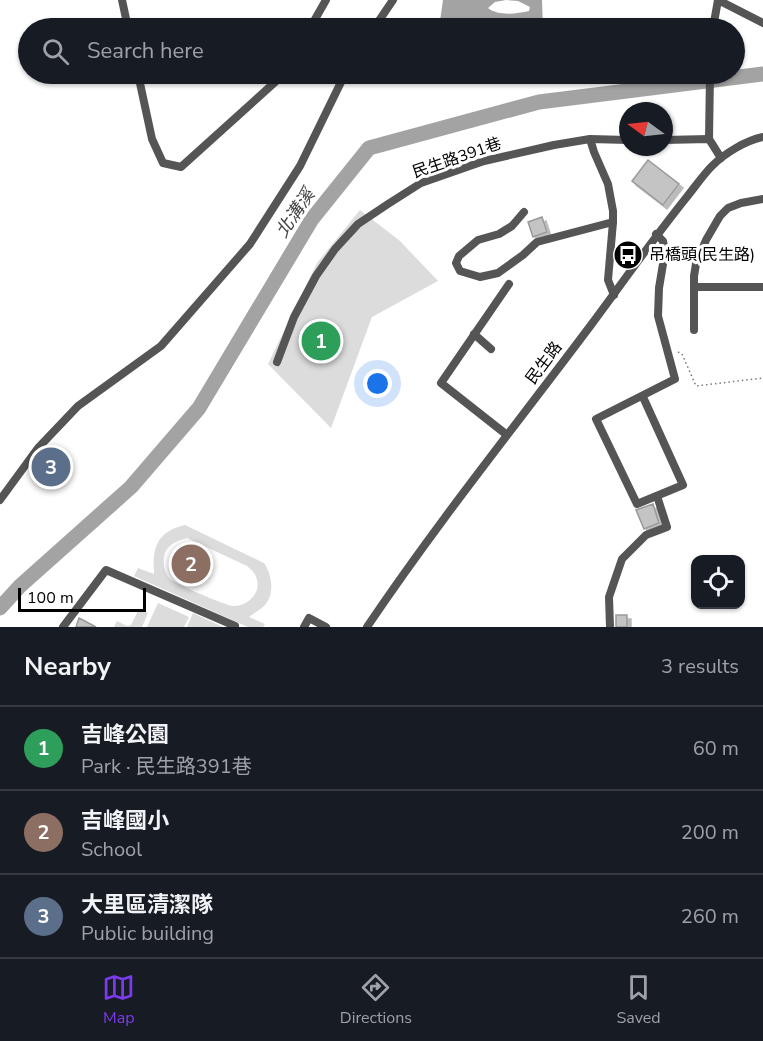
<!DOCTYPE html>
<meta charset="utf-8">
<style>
body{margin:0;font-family:"Nunito Sans","Noto Sans TC",sans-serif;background:#242831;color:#f1f3f6}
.controls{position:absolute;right:18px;bottom:18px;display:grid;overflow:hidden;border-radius:12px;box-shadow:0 2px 4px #0004}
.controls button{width:54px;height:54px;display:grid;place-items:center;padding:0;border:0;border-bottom:2px solid #363941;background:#171b24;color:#f1f3f6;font:30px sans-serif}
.compass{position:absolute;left:619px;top:102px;width:54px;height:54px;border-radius:50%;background:#171b24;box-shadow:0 2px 4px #0004;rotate:285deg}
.scale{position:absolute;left:18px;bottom:15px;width:128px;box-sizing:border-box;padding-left:6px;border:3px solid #000;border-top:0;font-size:16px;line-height:21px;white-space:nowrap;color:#000;-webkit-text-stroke:4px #fff;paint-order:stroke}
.you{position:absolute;left:378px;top:384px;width:21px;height:21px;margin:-15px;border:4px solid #fff;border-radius:50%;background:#1a73e8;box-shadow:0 0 0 9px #1a73e833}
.badge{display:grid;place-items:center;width:39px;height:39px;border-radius:50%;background:#7c3aed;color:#fff;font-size:20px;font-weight:700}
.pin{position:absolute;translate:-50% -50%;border:3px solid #fff;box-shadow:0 2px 6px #0006}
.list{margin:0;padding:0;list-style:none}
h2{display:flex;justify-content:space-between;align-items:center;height:78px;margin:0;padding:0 24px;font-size:26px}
h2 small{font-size:20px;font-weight:400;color:#9ea1a6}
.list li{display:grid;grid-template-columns:39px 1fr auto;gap:18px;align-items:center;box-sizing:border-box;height:84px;padding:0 24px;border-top:2px solid #363941}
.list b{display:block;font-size:22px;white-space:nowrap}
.list p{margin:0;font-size:20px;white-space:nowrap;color:#9ea1a6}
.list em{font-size:20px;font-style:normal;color:#9ea1a6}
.icon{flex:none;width:33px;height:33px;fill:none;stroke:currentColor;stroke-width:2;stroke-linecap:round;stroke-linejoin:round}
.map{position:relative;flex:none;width:763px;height:627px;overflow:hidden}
.search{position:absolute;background:#171b24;box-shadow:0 2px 4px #0004;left:18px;right:18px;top:18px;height:66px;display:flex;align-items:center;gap:15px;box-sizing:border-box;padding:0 21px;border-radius:33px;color:#9ea1a6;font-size:22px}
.sheet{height:330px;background:#171b24}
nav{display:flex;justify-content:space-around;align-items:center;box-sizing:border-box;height:84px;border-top:2px solid #363941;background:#171b24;font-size:16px;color:#9ea1a6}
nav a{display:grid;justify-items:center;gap:3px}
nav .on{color:#7c3aed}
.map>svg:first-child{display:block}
.green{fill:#dcdcdc;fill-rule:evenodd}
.water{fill:#a3a3a3;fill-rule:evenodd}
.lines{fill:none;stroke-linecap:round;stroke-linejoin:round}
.river{stroke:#a3a3a3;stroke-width:15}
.building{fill:#c4c4c4;stroke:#999;stroke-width:1.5;filter:url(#shadow)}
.path{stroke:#777;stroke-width:1.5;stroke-dasharray:1.5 3;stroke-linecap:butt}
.minor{stroke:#555;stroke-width:8}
.labels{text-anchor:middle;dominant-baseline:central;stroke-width:6;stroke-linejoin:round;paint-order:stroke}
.street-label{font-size:16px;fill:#000;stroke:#fff}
.poi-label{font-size:16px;fill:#000;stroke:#fff;text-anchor:start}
.water-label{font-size:18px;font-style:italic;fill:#444;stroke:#fff}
</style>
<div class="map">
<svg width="763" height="627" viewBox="0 0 763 627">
<defs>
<filter id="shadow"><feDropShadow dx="4" dy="4" stdDeviation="0" flood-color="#0004"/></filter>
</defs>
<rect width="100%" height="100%" fill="#fff"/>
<!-- green -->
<g class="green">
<polygon points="360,210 400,241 438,281 372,317 331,428 268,364 317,263"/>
<path d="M185,525L264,563C272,575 275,593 265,605C260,610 254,613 249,617L265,624L263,627H248L134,576L138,568L154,574C152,547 157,532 185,525ZM187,538L247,566C252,570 256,574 257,580C261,594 246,607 233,606C226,606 174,583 170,579C164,572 163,565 164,557C166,545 176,541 187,538Z"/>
<polygon points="158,603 189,617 184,627 147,627"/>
<polygon points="139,609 148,613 142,627 114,627 117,621 127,626 131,625"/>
<polygon points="193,613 223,627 187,627"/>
</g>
<!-- water -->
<path class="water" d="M443,0H542L543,28H472L440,21ZM506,0L518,1L530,7L529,11C516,14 498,16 488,8L495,2Z"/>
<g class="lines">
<!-- river -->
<polyline class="river" points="0,608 20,586 131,487 199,408 312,219 369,148 539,102 763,74"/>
</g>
<!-- building -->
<g class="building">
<polygon points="648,160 679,184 663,205 632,181"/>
<polygon points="542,217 547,232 533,237 528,222"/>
<polygon points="653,504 659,523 644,529 636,510"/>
<rect x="616" y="615" width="11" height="12"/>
<polygon points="79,618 96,627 76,627"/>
</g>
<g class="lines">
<!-- path -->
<polyline class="path" points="678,352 682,354 696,386 763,378"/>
<!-- minor -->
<g class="minor">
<polyline points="122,0 128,28"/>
<polyline points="718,0 763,23"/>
<polyline points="310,28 326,0"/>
<polyline points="374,28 393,0"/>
<polyline points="713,28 718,0"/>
<polyline points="138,74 152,139 163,163 181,167 284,74"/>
<polyline points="590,139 594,152 608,184 613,211 613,222 608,280 614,295"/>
<polyline points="709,139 710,74"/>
<polyline points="664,140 709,139 721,158"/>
<polyline points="524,212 512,226 499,234 478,240 459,256 456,263 460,271 480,277 498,273 523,255 537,242 613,222"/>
<polyline points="695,287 763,287"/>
<polyline points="694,330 694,276 696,264 706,240 720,216 728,208 741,203 763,199"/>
<polyline points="474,334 491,349"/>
<polyline points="277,362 294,317 316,276 335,249 358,224 388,204 421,183 484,161 554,145 590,139 628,140"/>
<polyline points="643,397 683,485 637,504 596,419 675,379 658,316 659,288 665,252 663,241 656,234"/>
<polyline points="507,435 441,383 509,284"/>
<polyline points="0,500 38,448 78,406 161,346 250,244 300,166 345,74"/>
<polyline points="63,627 106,570 235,626"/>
<polyline points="304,627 309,618 326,627"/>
<path d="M367,627C437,523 516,425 591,325C623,282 653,239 686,198C695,187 703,175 712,166C725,153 745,141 763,137"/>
<polyline points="610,627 609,597 622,559 646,535 667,527 657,496"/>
</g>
</g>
<!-- icons -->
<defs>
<g id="bus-disc" transform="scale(1.5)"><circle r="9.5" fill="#000" stroke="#fff"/><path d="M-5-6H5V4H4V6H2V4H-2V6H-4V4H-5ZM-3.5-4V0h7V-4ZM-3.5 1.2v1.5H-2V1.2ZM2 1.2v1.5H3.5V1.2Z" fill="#fff"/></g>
</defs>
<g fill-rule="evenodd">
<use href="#bus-disc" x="628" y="255"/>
</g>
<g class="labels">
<!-- street labels -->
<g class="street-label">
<text transform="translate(457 158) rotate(-19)">民生路391巷</text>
<text transform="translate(544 363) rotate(-53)">民生路</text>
</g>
<!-- poi labels -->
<g class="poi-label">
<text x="649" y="255">吊橋頭(民生路)</text>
</g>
<!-- water labels -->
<g class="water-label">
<text transform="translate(295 213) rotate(-56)">北溝溪</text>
</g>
</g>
</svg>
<div class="controls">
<button><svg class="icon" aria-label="locate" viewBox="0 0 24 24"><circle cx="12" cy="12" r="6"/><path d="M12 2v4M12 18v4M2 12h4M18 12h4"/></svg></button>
</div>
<svg class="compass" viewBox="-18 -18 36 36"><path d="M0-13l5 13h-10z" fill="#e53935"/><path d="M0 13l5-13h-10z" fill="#9ea1a6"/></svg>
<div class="scale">100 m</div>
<div class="you"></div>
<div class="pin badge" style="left:321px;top:341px;background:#2e9e5b">1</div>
<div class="pin badge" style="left:191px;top:564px;background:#8d6e63">2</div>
<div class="pin badge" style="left:51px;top:467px;background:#5c6f8a">3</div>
<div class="search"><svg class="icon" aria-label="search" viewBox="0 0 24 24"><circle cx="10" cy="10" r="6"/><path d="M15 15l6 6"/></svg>Search here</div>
</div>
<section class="sheet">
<h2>Nearby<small>3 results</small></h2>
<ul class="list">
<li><span class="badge" style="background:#2e9e5b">1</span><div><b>吉峰公園</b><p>Park · 民生路391巷</p></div><em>60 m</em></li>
<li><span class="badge" style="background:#8d6e63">2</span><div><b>吉峰國小</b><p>School</p></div><em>200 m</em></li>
<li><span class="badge" style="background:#5c6f8a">3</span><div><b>大里區清潔隊</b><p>Public building</p></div><em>260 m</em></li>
</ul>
</section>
<nav>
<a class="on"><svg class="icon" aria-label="map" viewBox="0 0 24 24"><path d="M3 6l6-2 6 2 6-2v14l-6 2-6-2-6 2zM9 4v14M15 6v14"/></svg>Map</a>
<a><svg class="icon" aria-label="directions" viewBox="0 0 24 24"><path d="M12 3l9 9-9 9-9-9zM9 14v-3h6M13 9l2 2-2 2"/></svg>Directions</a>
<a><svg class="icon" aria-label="saved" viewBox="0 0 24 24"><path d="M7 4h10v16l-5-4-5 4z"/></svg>Saved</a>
</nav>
